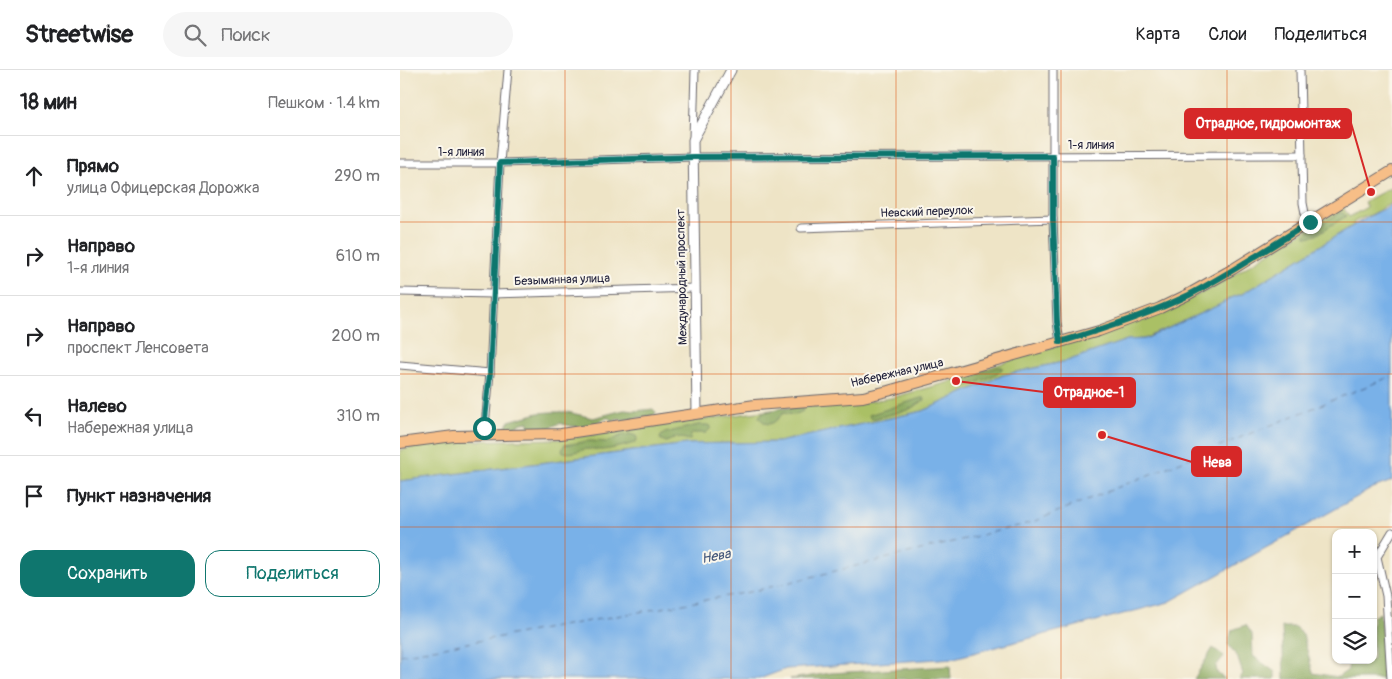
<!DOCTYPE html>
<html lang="ru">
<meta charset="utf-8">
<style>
body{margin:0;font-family:Pangolin,sans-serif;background:#f6f6f6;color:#202124}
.controls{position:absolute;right:15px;bottom:15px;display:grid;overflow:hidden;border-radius:10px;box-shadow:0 1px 4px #0004}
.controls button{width:45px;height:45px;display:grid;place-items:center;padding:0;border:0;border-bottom:1px solid #e0e0e0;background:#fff;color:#202124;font:25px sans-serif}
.stop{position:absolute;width:15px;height:15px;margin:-11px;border:4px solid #0f766e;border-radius:50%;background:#fff}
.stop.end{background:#0f766e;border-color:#fff;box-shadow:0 1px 5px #0008}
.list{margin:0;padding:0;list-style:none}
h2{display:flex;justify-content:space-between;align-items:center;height:65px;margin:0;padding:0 20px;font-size:21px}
h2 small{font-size:16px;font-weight:400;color:#757577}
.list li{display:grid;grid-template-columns:32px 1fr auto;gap:15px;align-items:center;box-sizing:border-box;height:80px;padding:0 20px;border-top:1px solid #e0e0e0}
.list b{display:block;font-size:19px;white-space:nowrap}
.list p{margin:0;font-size:16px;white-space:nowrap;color:#757577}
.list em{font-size:16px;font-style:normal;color:#757577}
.actions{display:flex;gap:10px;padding:15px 20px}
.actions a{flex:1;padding:11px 0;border:1px solid #0f766e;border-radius:15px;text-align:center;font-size:18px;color:#0f766e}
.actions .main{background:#0f766e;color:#fff}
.icon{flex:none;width:28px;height:28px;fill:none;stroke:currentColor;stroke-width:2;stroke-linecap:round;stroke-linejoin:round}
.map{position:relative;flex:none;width:992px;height:609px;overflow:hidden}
header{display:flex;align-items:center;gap:30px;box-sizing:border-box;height:70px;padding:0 25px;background:#fff;border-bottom:1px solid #e0e0e0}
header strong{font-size:24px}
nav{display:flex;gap:28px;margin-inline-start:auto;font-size:18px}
.search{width:350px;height:45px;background:#f6f6f6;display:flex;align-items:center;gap:12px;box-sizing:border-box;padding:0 18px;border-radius:28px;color:#757577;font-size:19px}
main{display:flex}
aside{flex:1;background:#fff}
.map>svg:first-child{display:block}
.green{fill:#aac065;stroke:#667150}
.forest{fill:#87a65a;stroke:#54644a}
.water{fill:#79b1e8;stroke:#4e6a92}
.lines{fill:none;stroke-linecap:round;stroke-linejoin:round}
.ferry{stroke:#405478;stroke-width:1;stroke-dasharray:6 5;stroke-linecap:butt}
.minor-casing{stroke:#69666c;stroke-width:9}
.tertiary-casing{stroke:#69666c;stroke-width:11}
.primary-casing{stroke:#69666c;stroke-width:12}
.minor{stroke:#fff;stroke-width:7}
.tertiary{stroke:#fff;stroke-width:9}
.primary{stroke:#f7be87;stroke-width:10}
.route{stroke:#0f766e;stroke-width:6}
.grid{fill:none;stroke:#de560e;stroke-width:1;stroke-opacity:0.55}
.labels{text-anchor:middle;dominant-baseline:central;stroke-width:4;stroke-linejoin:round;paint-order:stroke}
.street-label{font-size:12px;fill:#22223b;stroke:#fbf7ec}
.water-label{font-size:14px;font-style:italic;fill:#405478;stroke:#fbf7ec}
.leader{fill:none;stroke:#d62828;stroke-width:2}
.callout-dot{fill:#d62828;stroke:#fbf7ec;stroke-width:2}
.callout{fill:#d62828;stroke:#d62828;stroke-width:2}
.callout-label{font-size:14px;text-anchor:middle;font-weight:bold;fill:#fff}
</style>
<header>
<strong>Streetwise</strong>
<div class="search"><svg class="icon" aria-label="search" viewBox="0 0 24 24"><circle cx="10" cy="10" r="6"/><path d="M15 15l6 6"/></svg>Поиск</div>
<nav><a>Карта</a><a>Слои</a><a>Поделиться</a></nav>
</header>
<main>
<aside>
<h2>18 мин<small>Пешком · 1.4 km</small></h2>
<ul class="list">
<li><svg class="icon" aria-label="ahead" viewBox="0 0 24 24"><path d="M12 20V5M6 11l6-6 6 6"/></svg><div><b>Прямо</b><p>улица Офицерская Дорожка</p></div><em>290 m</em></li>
<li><svg class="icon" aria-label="right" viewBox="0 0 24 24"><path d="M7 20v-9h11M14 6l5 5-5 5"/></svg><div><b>Направо</b><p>1-я линия</p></div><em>610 m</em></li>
<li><svg class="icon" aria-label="right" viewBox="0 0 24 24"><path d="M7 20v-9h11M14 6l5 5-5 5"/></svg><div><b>Направо</b><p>проспект Ленсовета</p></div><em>200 m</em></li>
<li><svg class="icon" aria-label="left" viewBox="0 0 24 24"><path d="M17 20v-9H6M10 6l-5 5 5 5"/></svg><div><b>Налево</b><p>Набережная улица</p></div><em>310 m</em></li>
<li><svg class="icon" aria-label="arrive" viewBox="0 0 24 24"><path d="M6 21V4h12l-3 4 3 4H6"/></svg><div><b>Пункт назначения</b></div></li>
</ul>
<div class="actions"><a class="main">Сохранить</a><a>Поделиться</a></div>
</aside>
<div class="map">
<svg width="992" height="609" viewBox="0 0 992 609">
<rect width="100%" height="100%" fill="#fbf7ec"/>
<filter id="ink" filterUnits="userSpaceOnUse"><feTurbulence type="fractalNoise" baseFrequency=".02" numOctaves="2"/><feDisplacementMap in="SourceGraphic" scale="10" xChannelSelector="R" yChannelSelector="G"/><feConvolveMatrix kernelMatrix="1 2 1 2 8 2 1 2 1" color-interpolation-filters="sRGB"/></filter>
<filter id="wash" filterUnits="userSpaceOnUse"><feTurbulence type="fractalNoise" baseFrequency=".0096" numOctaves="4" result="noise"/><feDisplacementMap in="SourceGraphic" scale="20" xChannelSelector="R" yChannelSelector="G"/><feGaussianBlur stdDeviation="1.12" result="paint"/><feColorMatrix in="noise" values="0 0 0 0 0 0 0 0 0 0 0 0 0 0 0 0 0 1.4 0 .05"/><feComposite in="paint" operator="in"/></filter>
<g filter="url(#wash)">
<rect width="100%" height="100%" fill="#eee4c6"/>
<!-- green -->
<path class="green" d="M992,117V133C981,136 981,140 973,144C966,147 960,148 953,153L954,155L842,224L831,228L819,235L744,269L727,270L667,291L603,305L523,341L378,372L287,374L0,411V380L30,374L64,371L163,369L386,338L465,332L491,328L546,313L584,299L762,242L814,217L943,137L949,147L967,137L964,132Z"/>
<!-- forest -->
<g class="forest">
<polygon points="940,143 943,143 946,146 919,163 908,167 906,166 906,164 910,160"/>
<path d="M598,297H602V299C595,307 570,316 560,317L558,315L567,307Z"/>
<polygon points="521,328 524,328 525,330 508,340 471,349 469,345"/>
<path d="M393,337L401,338L403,341L394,345L383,343C375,352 369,360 359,347L362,343L381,338L389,339Z"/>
<path d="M253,339L256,342L255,345L225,350L219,349L212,351L209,348H205C196,359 172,358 160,353L149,358C142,356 137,361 129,359V352L122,353L110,360L106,356L109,351L138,343L152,342H167L193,348L224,340L235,341Z"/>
<polygon points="298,355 307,355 310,356 310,359 306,363 293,363 291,365 290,370 277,367 266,372 260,369 261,366 265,363"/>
<path d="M230,364L236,366L237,369L236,372C230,375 208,380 201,380C197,380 193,378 189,379C179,379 171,386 162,381L164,375L190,371L207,372L223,365Z"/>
<polygon points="980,543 985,609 884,609 882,557 895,557 903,565 913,603 938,607 948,600 949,590 973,590 973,547"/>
<polygon points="846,555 852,564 853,586 875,602 875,609 839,609 843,604 837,586 828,574 832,560"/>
<polygon points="813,578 824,586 816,596 817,603 825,609 794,609"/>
<polygon points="550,596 551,609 390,609 431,603"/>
</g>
<!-- water -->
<polygon class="water" points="992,134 992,411 973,418 769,532 554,588 386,599 359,609 0,609 0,411 287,374 378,372 523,341 603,305 667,291 727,270 745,269 819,235 831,228 842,224 954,155"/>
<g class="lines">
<!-- ferry -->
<polyline class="ferry" points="0,585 350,522 630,453 992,306"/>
</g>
</g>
<g filter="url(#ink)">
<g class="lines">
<!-- minor casing -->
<g class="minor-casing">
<g id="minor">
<polyline points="653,0 653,149 657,252 660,272"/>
<polyline points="900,0 903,133 905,143 910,152"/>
<polyline points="293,68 295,0"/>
<polyline points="0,93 100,93 293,87 902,85"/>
<polyline points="401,158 653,149"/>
<polyline points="0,222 93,224 295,218"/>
<polyline points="0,295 90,303"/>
<polyline points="84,366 90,303 100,93 108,0"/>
<polyline points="991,609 986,526 977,487 992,462"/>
</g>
</g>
<!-- tertiary casing -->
<g class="tertiary-casing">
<polyline id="tertiary" points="297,343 293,70 331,0"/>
</g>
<!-- primary casing -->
<g class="primary-casing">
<polyline id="primary" points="0,373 54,366 161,364 355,335 463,327 488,321 699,261 760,238 787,225 833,199 992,101"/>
</g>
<!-- minor -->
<use href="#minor" class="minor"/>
<!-- tertiary -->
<use href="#tertiary" class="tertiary"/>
<!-- primary -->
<use href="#primary" class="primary"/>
</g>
</g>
<g class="lines" filter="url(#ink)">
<!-- route -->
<path class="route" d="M84,358L90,303L100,93L293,87L653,86V149L657,252L660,272C704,259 748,245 789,225C831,203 870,177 910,152"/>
</g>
<!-- grid -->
<path class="grid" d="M165,0V609M331,0V609M496,0V609M661,0V609M827,0V609M0,152H992M0,304H992M0,457H992"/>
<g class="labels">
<!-- street labels -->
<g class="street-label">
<text x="691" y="75">1-я линия</text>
<text x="61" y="82">1-я линия</text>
<text transform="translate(527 142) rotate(-2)">Невский переулок</text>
<text transform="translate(282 207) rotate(-91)">Международный проспект</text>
<text transform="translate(162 210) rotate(-2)">Безымянная улица</text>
<text transform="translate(497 303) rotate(-13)">Набережная улица</text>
</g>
<!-- water labels -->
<g class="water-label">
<text transform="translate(316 486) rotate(-11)">Нева</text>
</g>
</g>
<!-- callouts -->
<path class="leader" d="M971 122L951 53M556 311L644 322M702 365L792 392"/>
<g class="callout-dot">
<circle cx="971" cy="122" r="5"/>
<circle cx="556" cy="311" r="5"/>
<circle cx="702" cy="365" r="5"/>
</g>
<g class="callout">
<rect x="785" y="39" width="166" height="29" rx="5"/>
<rect x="644" y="308" width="91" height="29" rx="5"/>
<rect x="792" y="377" width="49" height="29" rx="5"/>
</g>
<g class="callout-label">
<text x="868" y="58">Отрадное, гидромонтаж</text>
<text x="689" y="327">Отрадное-1</text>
<text x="817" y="397">Нева</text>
</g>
</svg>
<div class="controls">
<button>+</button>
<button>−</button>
<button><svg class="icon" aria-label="layers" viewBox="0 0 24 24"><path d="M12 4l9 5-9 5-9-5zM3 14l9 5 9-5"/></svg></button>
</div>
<div class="stop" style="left:84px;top:358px"></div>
<div class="stop end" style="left:910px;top:152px"></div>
</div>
</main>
